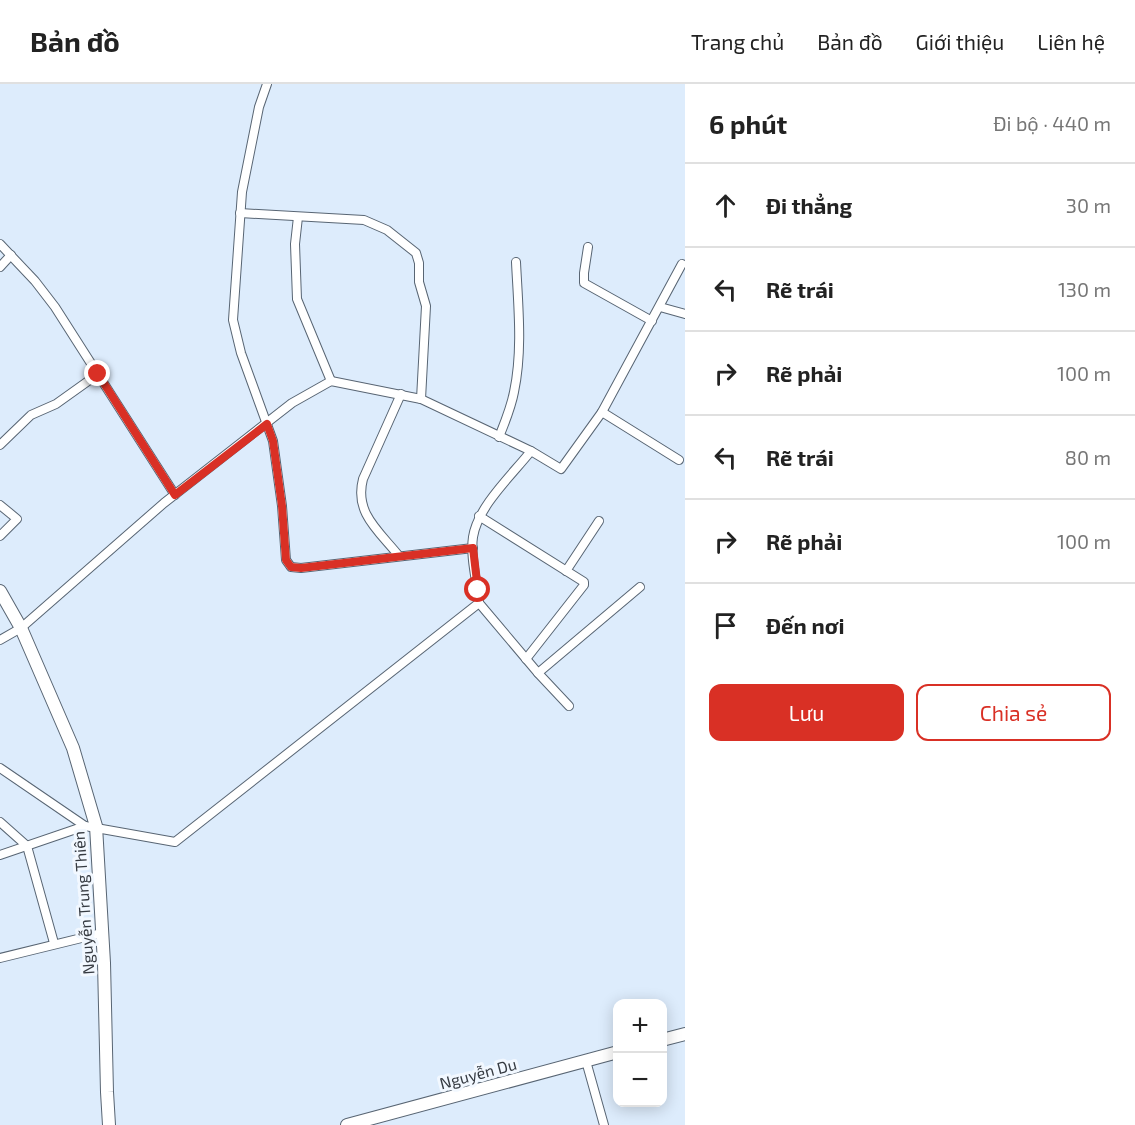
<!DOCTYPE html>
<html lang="vi">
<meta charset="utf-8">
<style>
body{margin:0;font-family:"Exo 2",sans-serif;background:#f2f2f2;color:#222}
.controls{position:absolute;right:18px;bottom:18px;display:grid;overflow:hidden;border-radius:12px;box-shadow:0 3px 15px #0003}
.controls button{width:54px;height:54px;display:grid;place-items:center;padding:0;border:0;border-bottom:2px solid #e0e0e0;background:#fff;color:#222;font:30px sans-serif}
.stop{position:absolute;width:18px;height:18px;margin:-14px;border:4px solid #d93025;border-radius:50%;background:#fff}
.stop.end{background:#d93025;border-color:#fff;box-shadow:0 2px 6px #0008}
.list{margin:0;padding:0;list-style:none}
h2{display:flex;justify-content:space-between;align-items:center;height:78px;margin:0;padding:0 24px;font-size:26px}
h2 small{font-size:20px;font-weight:400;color:#767676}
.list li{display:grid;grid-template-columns:39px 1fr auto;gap:18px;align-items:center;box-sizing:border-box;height:84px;padding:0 24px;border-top:2px solid #e0e0e0}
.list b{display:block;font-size:22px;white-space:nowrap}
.list em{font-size:20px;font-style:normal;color:#767676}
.actions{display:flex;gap:12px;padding:18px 24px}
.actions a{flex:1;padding:14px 0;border:2px solid #d93025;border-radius:12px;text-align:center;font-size:21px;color:#d93025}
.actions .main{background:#d93025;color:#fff}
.icon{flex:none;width:33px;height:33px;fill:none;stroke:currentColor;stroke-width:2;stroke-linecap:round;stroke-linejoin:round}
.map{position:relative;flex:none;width:685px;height:1041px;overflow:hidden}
header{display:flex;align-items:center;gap:36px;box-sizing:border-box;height:84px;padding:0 30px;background:#fff;border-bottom:2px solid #e0e0e0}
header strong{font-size:28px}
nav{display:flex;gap:33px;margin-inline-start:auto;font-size:21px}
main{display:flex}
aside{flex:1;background:#fff}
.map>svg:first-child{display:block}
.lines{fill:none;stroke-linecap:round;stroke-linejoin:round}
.street-casing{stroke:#586573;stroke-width:10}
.secondary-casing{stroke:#586573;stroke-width:14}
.street{stroke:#fff;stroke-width:8}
.secondary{stroke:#fff;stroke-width:12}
.route{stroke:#d93025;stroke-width:8}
.labels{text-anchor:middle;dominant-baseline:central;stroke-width:6;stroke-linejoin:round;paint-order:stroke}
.street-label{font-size:16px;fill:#363b42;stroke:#f2f8ff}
</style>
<header>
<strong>Bản đồ</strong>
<nav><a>Trang chủ</a><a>Bản đồ</a><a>Giới thiệu</a><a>Liên hệ</a></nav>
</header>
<main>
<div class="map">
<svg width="685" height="1041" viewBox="0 0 685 1041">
<rect width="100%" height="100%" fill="#ddecfc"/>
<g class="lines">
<!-- street casing -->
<g class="street-casing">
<g id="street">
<polyline points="267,0 259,23 242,108 233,236 241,269 273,357 282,422 286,476 291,483 301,484 473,464"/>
<polyline points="240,129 364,136 387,146 416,169 419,179 419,198 426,222 421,315"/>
<polyline points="298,133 295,160 297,215 331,297"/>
<polyline points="0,160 35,197 55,223 175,411"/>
<polyline points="588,163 584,189 584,199 652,237"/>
<polyline points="0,183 11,171"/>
<polyline points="660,223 685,230"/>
<polyline points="602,328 679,376"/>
<path d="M499,353C505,338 511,324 514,308C523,266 518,220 516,178"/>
<polyline points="0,361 31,331 56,320 98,290"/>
<polyline points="531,367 561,385 602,328 682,180"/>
<polyline points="0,421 17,435 0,452"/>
<polyline points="479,432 584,498 584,501 526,575"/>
<path d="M399,472C379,447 354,429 363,395L401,310"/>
<polyline points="566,487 599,437"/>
<polyline points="479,519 538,589 569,622"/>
<path d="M0,556L21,544L164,419L292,319L331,297L421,315L531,367C512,391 478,422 473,453C470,473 477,498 479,519L175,758L85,742"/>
<polyline points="538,589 640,503"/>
<polyline points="0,684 85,742 0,771"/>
<polyline points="0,738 27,762 54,859"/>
<polyline points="0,874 102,849"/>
<polyline points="586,977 604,1041"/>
</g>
</g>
<!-- secondary casing -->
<g class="secondary-casing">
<g id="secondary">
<polyline points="0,507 21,544 73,664 96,742 104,879 107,1008 109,1041"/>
<polyline points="662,956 685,950"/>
<polyline points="347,1041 618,968"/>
</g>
</g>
<!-- street -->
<use href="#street" class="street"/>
<!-- secondary -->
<use href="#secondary" class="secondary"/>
</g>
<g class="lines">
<!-- route -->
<polyline class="route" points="98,290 175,411 267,340 273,357 282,422 286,476 291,483 301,484 473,464 478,506"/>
</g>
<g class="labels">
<!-- street labels -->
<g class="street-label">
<text transform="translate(83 819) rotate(-94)">Nguyễn Trung Thiên</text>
<text transform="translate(478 989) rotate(-15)">Nguyễn Du</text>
</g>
</g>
</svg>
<div class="controls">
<button>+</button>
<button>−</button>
</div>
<div class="stop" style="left:478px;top:506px"></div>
<div class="stop end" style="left:98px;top:290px"></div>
</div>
<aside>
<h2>6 phút<small>Đi bộ · 440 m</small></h2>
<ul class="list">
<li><svg class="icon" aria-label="ahead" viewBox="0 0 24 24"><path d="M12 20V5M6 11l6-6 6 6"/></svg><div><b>Đi thẳng</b></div><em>30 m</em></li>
<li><svg class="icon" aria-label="left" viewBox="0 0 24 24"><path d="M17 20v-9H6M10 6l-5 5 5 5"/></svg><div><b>Rẽ trái</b></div><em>130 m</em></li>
<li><svg class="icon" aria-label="right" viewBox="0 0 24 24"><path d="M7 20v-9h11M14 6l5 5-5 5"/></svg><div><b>Rẽ phải</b></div><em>100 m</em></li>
<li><svg class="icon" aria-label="left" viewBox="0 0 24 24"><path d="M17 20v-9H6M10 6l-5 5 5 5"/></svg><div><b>Rẽ trái</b></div><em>80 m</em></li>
<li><svg class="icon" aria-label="right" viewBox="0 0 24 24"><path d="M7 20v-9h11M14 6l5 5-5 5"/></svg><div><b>Rẽ phải</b></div><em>100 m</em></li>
<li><svg class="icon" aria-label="arrive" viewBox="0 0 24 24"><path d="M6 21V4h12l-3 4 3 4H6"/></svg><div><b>Đến nơi</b></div></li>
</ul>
<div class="actions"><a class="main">Lưu</a><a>Chia sẻ</a></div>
</aside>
</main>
